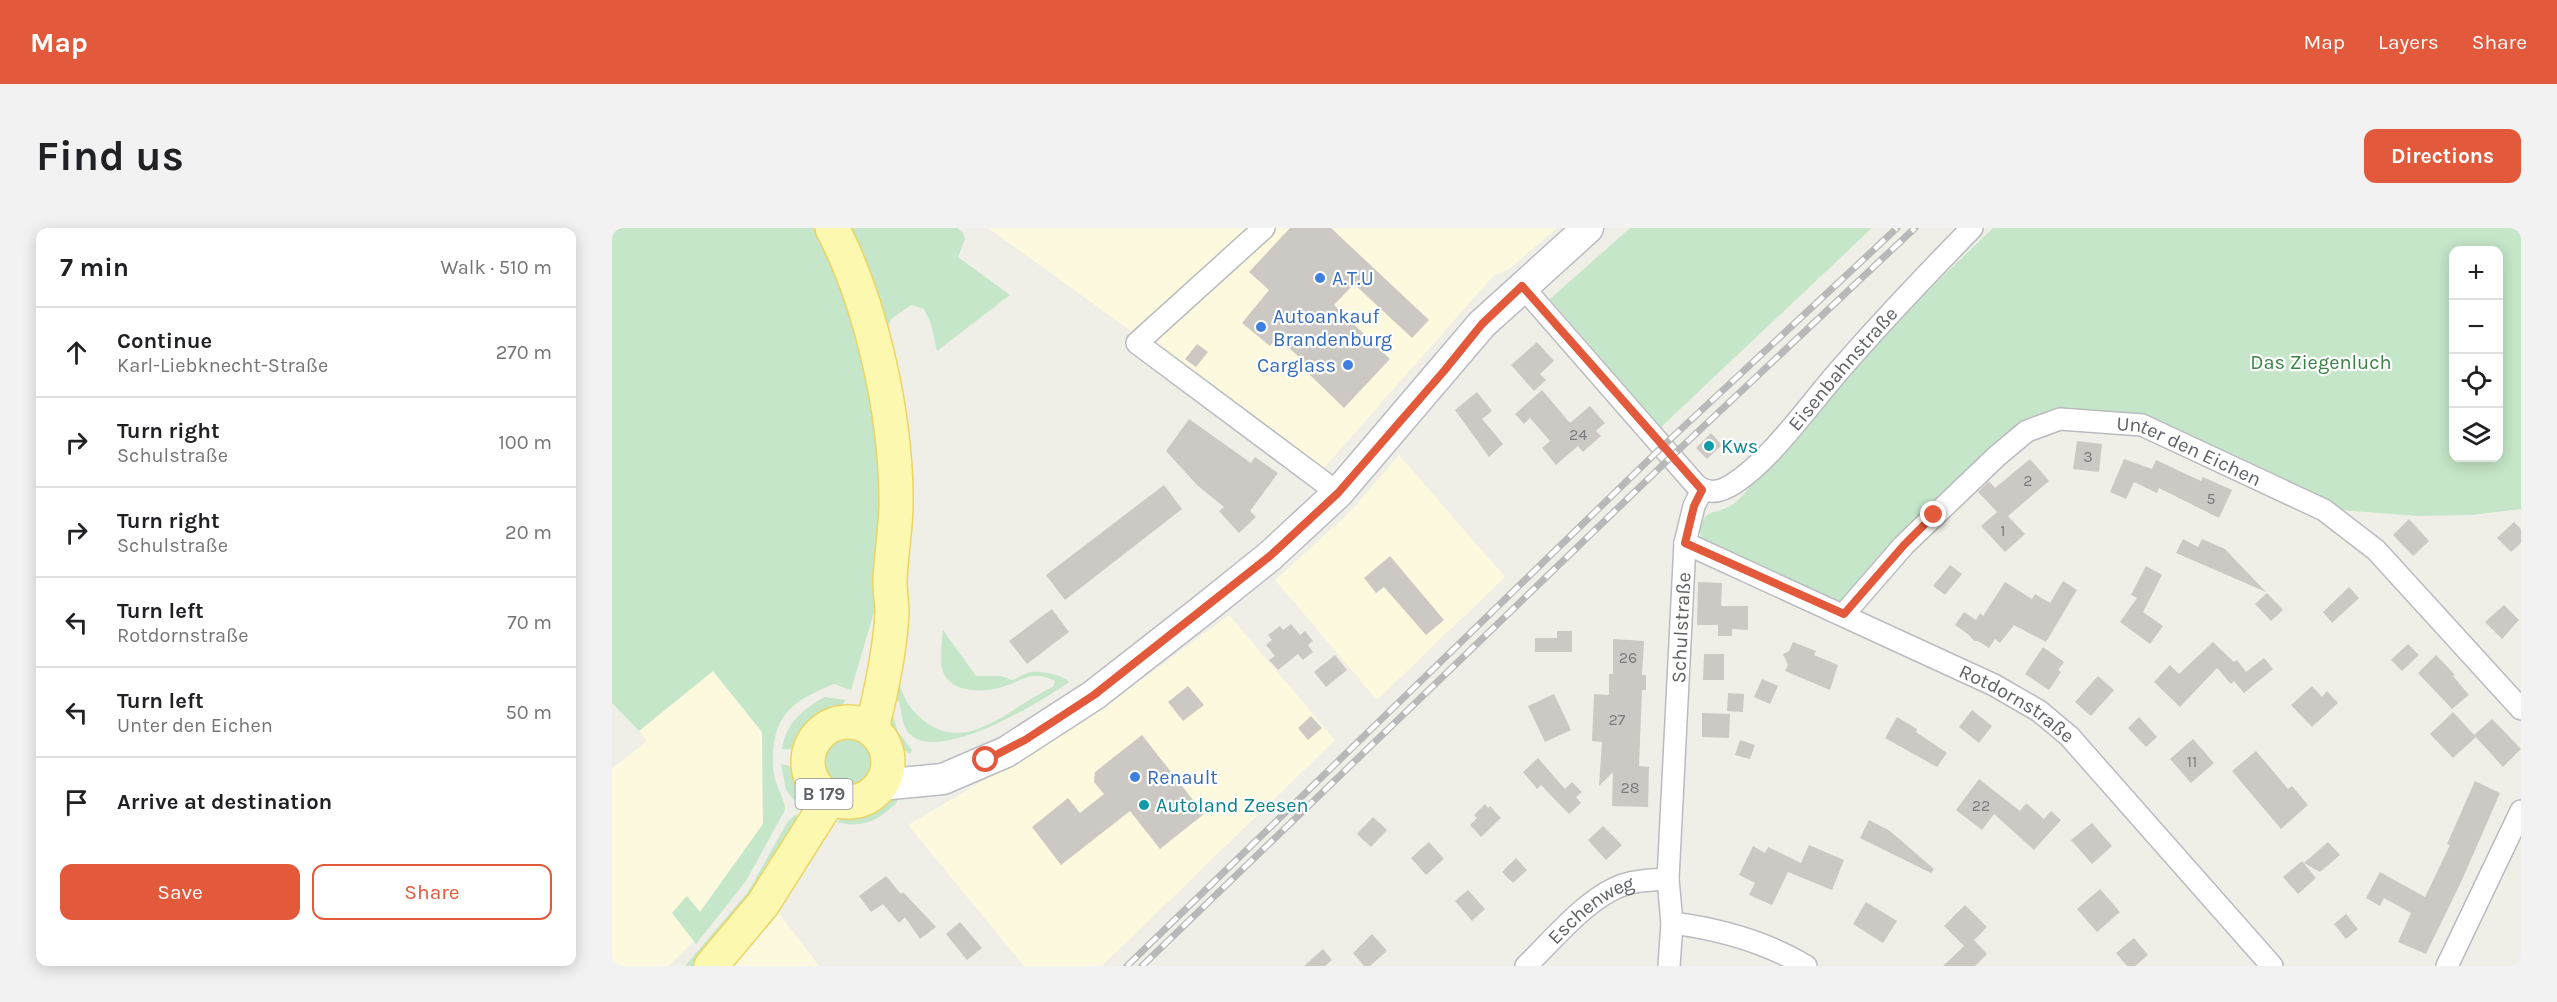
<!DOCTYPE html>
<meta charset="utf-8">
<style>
body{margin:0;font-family:Karla,sans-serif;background:#f2f2f2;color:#202124}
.controls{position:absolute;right:18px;top:18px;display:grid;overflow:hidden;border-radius:12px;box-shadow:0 3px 15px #0003}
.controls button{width:54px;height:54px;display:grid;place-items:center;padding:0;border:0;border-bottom:2px solid #e0e0e0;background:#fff;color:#202124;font:30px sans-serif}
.stop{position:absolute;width:18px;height:18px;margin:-14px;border:4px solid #e25a3b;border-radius:50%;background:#fff}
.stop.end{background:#e25a3b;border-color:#fff;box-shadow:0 2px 6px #0008}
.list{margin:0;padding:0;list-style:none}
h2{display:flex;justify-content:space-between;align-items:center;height:78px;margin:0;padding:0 24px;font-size:26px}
h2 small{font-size:20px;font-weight:400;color:#757577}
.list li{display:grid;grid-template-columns:39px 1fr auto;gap:18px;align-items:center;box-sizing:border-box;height:90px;padding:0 24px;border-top:2px solid #e0e0e0}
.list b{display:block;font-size:22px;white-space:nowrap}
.list p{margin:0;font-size:20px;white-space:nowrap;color:#757577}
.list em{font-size:20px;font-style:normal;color:#757577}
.actions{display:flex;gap:12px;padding:18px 24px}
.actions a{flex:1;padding:14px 0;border:2px solid #e25a3b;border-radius:12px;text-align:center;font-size:21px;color:#e25a3b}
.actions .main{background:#e25a3b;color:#fff}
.icon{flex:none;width:33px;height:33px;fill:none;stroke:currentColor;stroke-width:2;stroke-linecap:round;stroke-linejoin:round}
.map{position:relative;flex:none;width:1909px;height:738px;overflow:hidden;border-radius:12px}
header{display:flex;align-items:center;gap:36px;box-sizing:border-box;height:84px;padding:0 30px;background:#e25a3b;color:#fff}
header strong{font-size:28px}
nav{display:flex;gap:33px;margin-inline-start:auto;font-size:21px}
.intro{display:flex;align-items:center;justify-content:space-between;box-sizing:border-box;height:144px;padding:0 36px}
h1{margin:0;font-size:42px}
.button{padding:15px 27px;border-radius:12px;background:#e25a3b;color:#fff;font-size:21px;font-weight:700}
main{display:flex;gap:36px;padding:0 36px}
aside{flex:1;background:#fff;border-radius:12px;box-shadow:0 3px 15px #0003}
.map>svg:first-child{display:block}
.commercial{fill:#fdf9df}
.green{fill:#c5e6c8;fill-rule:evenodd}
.building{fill:#ccc9c4}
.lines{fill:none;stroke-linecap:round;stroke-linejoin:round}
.street-casing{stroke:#b9bbc0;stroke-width:24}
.secondary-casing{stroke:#babcc2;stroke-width:33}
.primary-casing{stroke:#ecd464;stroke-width:36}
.street{stroke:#fff;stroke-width:21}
.secondary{stroke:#fff;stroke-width:30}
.primary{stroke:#fcf8b0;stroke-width:33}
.rail-casing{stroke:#b7b8b8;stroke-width:7}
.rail{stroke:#fff;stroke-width:4.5;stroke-dasharray:14;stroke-linecap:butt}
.route{stroke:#e25a3b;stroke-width:8}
.shop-dot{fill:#3f7fe0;stroke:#fff;stroke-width:2}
.culture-dot{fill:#0f9aa8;stroke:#fff;stroke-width:2}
.labels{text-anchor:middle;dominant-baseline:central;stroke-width:4.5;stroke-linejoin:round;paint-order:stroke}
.number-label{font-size:16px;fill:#7a7b7e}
.shield{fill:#fff;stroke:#8e9094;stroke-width:1.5}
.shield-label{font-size:18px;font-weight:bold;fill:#5e6166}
.shop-label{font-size:20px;fill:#366cbe;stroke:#fff;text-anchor:start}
.park-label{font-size:20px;fill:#398344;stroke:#fff}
.street-label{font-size:20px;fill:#5e6166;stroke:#fff}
.culture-label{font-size:20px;fill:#0d838f;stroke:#fff;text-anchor:start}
</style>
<header>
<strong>Map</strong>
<nav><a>Map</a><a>Layers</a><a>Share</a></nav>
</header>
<div class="intro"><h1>Find us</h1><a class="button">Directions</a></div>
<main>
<aside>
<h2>7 min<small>Walk · 510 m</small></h2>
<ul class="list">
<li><svg class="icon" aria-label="ahead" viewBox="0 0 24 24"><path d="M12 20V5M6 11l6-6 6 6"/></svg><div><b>Continue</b><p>Karl-Liebknecht-Straße</p></div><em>270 m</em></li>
<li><svg class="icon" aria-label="right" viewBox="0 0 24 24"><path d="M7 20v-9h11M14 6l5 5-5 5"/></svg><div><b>Turn right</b><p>Schulstraße</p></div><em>100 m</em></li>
<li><svg class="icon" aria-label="right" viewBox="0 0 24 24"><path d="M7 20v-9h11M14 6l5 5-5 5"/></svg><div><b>Turn right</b><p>Schulstraße</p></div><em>20 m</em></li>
<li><svg class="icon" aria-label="left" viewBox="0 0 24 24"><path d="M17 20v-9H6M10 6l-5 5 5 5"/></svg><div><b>Turn left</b><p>Rotdornstraße</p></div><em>70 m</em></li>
<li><svg class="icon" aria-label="left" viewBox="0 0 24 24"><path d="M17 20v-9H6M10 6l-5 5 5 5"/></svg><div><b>Turn left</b><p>Unter den Eichen</p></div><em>50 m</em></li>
<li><svg class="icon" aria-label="arrive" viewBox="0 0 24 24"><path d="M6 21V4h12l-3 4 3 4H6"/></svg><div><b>Arrive at destination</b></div></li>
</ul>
<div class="actions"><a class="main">Save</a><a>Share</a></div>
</aside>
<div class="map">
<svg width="1909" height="738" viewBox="0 0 1909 738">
<rect width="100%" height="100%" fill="#f0efe7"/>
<!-- commercial -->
<g class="commercial">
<polygon points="376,0 945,0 897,41 882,47 711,241"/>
<polygon points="787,227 893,349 765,472 663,352 735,287"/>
<polygon points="617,387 723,512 490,738 412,738 296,597 475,492"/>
<polygon points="101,443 150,504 151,596 88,684 60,684 82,713 57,738 0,738 0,541 35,513 27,503"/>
<polygon points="166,684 207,738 120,738"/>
</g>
<!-- green -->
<g class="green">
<path d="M0,0H205L243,94L253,133L270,237L265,374L239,462L222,456C185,471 162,484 161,528C161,536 161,544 163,551C166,562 173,572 173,582L134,653L84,716L60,685L75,668L88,684L151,596L150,504L101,443L27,503L0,475Z"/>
<path d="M229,0H345L351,5L353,11L346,29L398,67L325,123L319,96L312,81L299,77L279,91L274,103L291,178L301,255L299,305L285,449C290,467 297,481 311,492C356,529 401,476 441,459L443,453C419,441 412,453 390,459C371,465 335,465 330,440C328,428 330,414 331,402L364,448H389L400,452C406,450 413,445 419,444C428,443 451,447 457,454C429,474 332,533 300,508C289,500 291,486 287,474L281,471L291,349Z"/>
<polygon points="1018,0 1260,0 1049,199 938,71"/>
<path d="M1381,0H1909V281L1859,287L1806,288L1728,282L1530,197L1415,203L1232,386L1091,314L1087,299C1096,280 1104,286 1118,278C1129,272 1135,262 1142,252L1287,90ZM1842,22H1886V230H1842Z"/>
<path d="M213,469L234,472C216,495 200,487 187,521H170C173,496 192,480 213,469Z"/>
<polygon points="280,485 286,504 300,522 298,526 283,515 276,504"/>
<circle cx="236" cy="533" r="27"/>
<polygon points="169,536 186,540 192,560 191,576 185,576 174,562"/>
<path d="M275,566L284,570L285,574C268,592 250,601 225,594L241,583L256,580Z"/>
<polygon points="183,587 188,587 157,649 83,738 73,738 136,664 176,593"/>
</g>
<!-- building -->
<g class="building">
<polygon points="678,0 719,0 817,92 800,110 742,56 722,77 778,131 732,180 694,143 698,139 665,109 658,118 630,95 657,62 637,44"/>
<polygon points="925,114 942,133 928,146 934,152 922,163 899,137"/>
<polygon points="585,116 596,124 584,139 573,131"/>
<polygon points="930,162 958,195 978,178 993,195 984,203 989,208 971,224 966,218 944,237 930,220 938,213 918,190 912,196 903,186"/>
<polygon points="865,164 880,183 870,191 891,216 877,229 843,182"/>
<polygon points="577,191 639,235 643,229 666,245 638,283 644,289 627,305 607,283 612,279 585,257 554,223"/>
<polygon points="1099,205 1110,217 1095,231 1084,220"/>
<polygon points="1465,213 1490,216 1487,244 1461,241"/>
<polygon points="1418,231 1437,253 1396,288 1413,306 1393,324 1369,298 1385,284 1366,264 1377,253 1383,260"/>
<polygon points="1512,231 1540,241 1544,232 1589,253 1591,249 1620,262 1607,290 1547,260 1545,265 1522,254 1514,271 1498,264"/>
<polygon points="552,257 570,281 453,372 434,347"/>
<polygon points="1797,291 1817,313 1801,328 1781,307"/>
<polygon points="1902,294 1909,301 1909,315 1899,324 1885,310"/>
<polygon points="1571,311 1586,319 1590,311 1613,321 1654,364 1564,325"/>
<polygon points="778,328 832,392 814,407 772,359 764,365 752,350"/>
<polygon points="1338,337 1350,346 1333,367 1321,358"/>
<polygon points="1534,338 1550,347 1531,384 1551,398 1538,416 1508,394 1525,370 1519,367"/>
<polygon points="1451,353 1465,362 1434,414 1402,397 1388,415 1383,411 1377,420 1366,413 1362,413 1357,407 1343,397 1352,384 1364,392 1368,385 1371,388 1393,354 1420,371 1423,366 1438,375"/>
<polygon points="1086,354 1110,355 1109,378 1136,378 1136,402 1120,401 1120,408 1106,408 1106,397 1085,397"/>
<polygon points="1737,359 1747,370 1720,395 1711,384"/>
<polygon points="1655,365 1671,382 1659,393 1643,376"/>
<polygon points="1892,377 1907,392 1890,411 1873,394"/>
<polygon points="440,381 457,404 415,436 397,413"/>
<polygon points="679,396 688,407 693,403 701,413 696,417 701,424 691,432 686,426 666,442 657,432 663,428 654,417 660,412 656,407 668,398 671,402"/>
<polygon points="945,403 960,403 960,424 923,424 923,410 945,410"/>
<polygon points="1001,411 1032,413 1030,447 1034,447 1034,462 1030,462 1027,538 1037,539 1036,579 1000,578 1001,544 987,558 990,514 980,513 982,466 997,467 997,446 1001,446"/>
<polygon points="1181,414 1204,423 1202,427 1226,437 1218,462 1173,443 1176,437 1171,426 1177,423"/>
<polygon points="1601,414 1622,434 1625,432 1634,444 1652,430 1661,441 1632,465 1622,453 1619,456 1605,440 1568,479 1542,454 1558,437 1567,446"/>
<polygon points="1796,416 1807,427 1790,443 1779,432"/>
<polygon points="1431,419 1452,434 1446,442 1449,444 1437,462 1413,446"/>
<polygon points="1092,426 1112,426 1112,452 1091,452"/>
<polygon points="723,427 735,442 714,459 702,444"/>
<polygon points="1824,427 1843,447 1841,448 1857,467 1840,481 1806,445"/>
<polygon points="1486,448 1502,462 1479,488 1463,474"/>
<polygon points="1150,451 1166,458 1158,476 1142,469"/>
<polygon points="576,458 592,477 571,493 556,474"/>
<polygon points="1700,458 1710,469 1715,463 1726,475 1700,499 1679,477"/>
<polygon points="1116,465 1132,466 1131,484 1115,483"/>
<polygon points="942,466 959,502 933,514 916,478"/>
<polygon points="1360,482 1380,498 1367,515 1347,499"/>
<polygon points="1841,484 1864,509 1841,530 1818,506"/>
<polygon points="1090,485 1118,486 1117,510 1090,509"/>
<polygon points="699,488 710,500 696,512 686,500"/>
<polygon points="1285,489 1305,501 1304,504 1335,525 1325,539 1273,510"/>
<polygon points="1527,489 1545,509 1534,519 1516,500"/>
<polygon points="1880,491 1909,521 1891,539 1862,507"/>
<polygon points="530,507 592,586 548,621 518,583 449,637 420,599 456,570 468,585 492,566 482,554 483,544"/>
<polygon points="1581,511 1602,535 1579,555 1558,531"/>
<polygon points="1128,512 1143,517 1138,531 1123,527"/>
<polygon points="1644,523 1676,561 1680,558 1696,577 1669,601 1620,543"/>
<polygon points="926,530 953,561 960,554 970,564 964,569 969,575 957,586 929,557 925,561 911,544"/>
<polygon points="1367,551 1408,583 1414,575 1432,591 1439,583 1449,592 1422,622 1382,586 1370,602 1344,582"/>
<polygon points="1863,553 1888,565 1850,652 1814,726 1786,714 1799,685 1772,670 1768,678 1754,670 1768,644 1813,669 1838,617 1835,616"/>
<polygon points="873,576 876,580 878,578 889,590 869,609 858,597 865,590 862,587"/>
<polygon points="761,589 775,602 759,619 745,606"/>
<polygon points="1257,592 1278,603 1322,641 1319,645 1248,610"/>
<polygon points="1480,595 1500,618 1480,636 1459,612"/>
<polygon points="991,598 1010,617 994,632 976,612"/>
<polygon points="817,614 832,631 814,647 799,630"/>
<polygon points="1716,614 1728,627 1708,644 1692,635"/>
<polygon points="1197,617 1232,632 1220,662 1176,644 1160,677 1137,667 1143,655 1127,647 1141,618 1153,625 1156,619 1189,635"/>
<polygon points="904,630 915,642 901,655 890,644"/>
<polygon points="1690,633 1704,650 1686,666 1671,649"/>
<polygon points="274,648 289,666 291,664 324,699 308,711 293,689 287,695 271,676 259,684 247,668"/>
<polygon points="1488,661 1508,684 1485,704 1465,681"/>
<polygon points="856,662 873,681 860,693 843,673"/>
<polygon points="1254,674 1285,693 1271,715 1241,696"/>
<polygon points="1353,677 1375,699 1362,712 1375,726 1363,738 1331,738 1352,718 1332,698"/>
<polygon points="1734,686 1746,701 1734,711 1722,696"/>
<polygon points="348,694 370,720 355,732 334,706"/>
<polygon points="760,706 775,723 758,738 752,738 741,725"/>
<polygon points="1522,710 1536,727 1523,738 1515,738 1504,725"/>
<polygon points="711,721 720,732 713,738 692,738"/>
</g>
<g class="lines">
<!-- street casing -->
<g class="street-casing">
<g id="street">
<polyline points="652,0 525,115 726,265"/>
<path id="s1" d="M910,58L1083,256C1097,268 1110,264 1124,254C1159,231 1198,176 1226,144C1269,94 1314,47 1360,0"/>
<path id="s2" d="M1073,315L1382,457L1427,483L1457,508L1660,738"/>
<path id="s3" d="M1232,386L1292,317L1385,228L1415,203L1448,191L1530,197L1712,282L1764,322L1909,481"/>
<path d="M1060,695C1108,701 1152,713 1194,738"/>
<path id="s4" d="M914,738C942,711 977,667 1014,656C1027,652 1043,652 1056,651"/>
<path id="s5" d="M1057,738L1060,695L1056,651L1073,315L1082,278L1090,262"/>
<polyline points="1835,738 1909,583"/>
</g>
</g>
<!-- secondary casing -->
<g class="secondary-casing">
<polyline id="secondary" points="268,557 331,551 394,524 482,467 592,381 658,328 726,265 870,96 976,0"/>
</g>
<!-- primary casing -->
<g class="primary-casing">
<g id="primary">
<path d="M220,0C259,74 283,183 284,267C285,296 279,325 278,353C278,364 280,375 280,385C278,424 269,464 260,501"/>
<circle cx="236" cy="534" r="40"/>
<polyline points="99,738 151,676 218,570"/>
</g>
</g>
<!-- street -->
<use href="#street" class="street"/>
<!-- secondary -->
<use href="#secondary" class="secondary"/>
<!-- primary -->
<use href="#primary" class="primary"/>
<!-- rail casing -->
<g class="rail-casing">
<g id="rail">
<polyline points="515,738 1051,218 1285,0"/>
<polyline points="530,738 1059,229 1303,0"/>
</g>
</g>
<!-- rail -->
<use href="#rail" class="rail"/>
</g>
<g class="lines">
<!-- route -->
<polyline class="route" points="374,532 413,512 482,467 658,328 726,265 832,143 870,96 910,58 1090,262 1082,278 1073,315 1232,386 1292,317 1322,287"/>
</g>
<!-- markers -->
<g class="shop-dot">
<circle cx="708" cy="50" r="6"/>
<circle cx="649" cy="99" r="6"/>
<circle cx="736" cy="137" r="6"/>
<circle cx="523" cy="549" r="6"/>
</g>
<g class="culture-dot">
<circle cx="1097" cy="218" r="6"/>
<circle cx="532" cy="577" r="6"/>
</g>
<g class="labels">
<!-- number labels -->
<g class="number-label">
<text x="966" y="206">24</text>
<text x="1476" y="228">3</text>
<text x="1416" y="252">2</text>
<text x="1599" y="270">5</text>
<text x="1391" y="302">1</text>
<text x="1016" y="429">26</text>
<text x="1005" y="491">27</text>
<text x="1580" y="533">11</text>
<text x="1018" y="559">28</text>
<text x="1369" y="577">22</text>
</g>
<!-- shield labels -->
<rect class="shield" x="183.5" y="551" width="57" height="30" rx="4.5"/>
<g class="shield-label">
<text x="212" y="566">B 179</text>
</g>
<!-- shop labels -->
<g class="shop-label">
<text x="720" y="50">A.T.U</text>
<text x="661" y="88">Autoankauf<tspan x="661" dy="23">Brandenburg</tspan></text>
<text x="724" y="137" text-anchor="end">Carglass</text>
<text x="535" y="549">Renault</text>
</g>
<!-- park labels -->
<g class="park-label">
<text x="1709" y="134">Das Ziegenluch</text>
</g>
<!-- street labels -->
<g class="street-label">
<text stroke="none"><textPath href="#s1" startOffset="464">Eisenbahnstraße</textPath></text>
<text stroke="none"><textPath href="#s3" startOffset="429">Unter den Eichen</textPath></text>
<text stroke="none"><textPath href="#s5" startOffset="339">Schulstraße</textPath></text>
<text stroke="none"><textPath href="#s2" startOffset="369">Rotdornstraße</textPath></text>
<text stroke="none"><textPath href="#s4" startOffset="87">Eschenweg</textPath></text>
</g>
<!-- culture labels -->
<g class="culture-label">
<text x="1109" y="218">Kws</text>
<text x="544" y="577">Autoland Zeesen</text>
</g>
</g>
</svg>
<div class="controls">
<button>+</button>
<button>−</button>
<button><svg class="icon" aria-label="locate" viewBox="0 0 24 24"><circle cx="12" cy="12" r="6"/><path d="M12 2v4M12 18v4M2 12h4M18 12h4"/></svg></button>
<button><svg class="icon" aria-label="layers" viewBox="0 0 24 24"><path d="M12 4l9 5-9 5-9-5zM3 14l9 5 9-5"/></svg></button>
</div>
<div class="stop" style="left:374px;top:532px"></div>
<div class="stop end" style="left:1322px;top:287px"></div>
</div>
</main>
